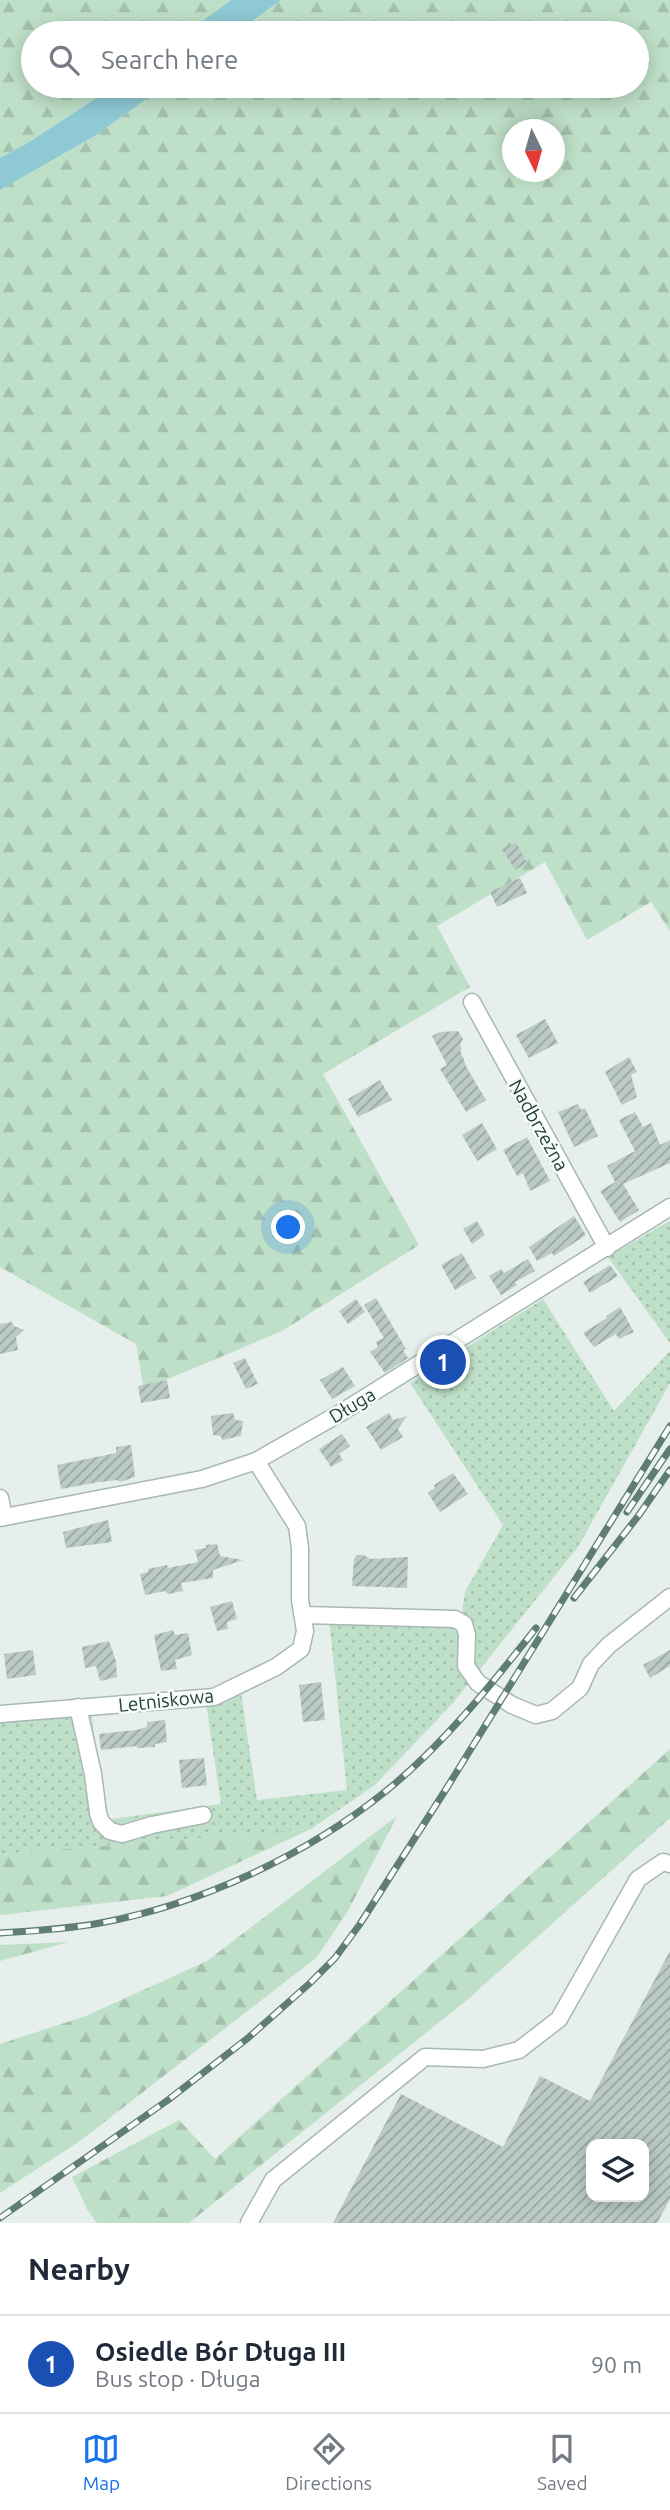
<!DOCTYPE html>
<meta charset="utf-8">
<style>
body{margin:0;font-family:Ubuntu,sans-serif;background:#f6f6f7;color:#1f2937}
.controls{position:absolute;right:21px;bottom:21px;display:grid;overflow:hidden;border-radius:14px;box-shadow:0 4px 18px #0003}
.controls button{width:63px;height:63px;display:grid;place-items:center;padding:0;border:0;border-bottom:2px solid #e0e1e3;background:#fff;color:#1f2937;font:35px sans-serif}
.compass{position:absolute;left:502px;top:119px;width:63px;height:63px;border-radius:50%;background:#fff;box-shadow:0 4px 18px #0003;rotate:175deg}
.you{position:absolute;left:289px;top:1228px;width:24px;height:24px;margin:-18px;border:5px solid #fff;border-radius:50%;background:#1a73e8;box-shadow:0 0 0 10px #1a73e833}
.badge{display:grid;place-items:center;width:46px;height:46px;border-radius:50%;background:#1a73e8;color:#fff;font-size:23px;font-weight:700}
.pin{position:absolute;translate:-50% -50%;border:4px solid #fff;box-shadow:0 2px 7px #0006}
.list{margin:0;padding:0;list-style:none}
h2{display:flex;justify-content:space-between;align-items:center;height:91px;margin:0;padding:0 28px;font-size:30px}
h2 small{font-size:23px;font-weight:400;color:#747a83}
.list li{display:grid;grid-template-columns:46px 1fr auto;gap:21px;align-items:center;box-sizing:border-box;height:98px;padding:0 28px;border-top:2px solid #e0e1e3}
.list b{display:block;font-size:26px;white-space:nowrap}
.list p{margin:0;font-size:23px;white-space:nowrap;color:#747a83}
.list em{font-size:23px;font-style:normal;color:#747a83}
.icon{flex:none;width:38px;height:38px;fill:none;stroke:currentColor;stroke-width:2;stroke-linecap:round;stroke-linejoin:round}
.map{position:relative;flex:none;width:670px;height:2223px;overflow:hidden}
.search{position:absolute;background:#fff;box-shadow:0 4px 18px #0003;left:21px;right:21px;top:21px;height:77px;display:flex;align-items:center;gap:18px;box-sizing:border-box;padding:0 24px;border-radius:38px;color:#747a83;font-size:26px}
.sheet{height:189px;background:#fff}
nav{display:flex;justify-content:space-around;align-items:center;box-sizing:border-box;height:98px;border-top:2px solid #e0e1e3;background:#fff;font-size:19px;color:#747a83}
nav a{display:grid;justify-items:center;gap:4px}
nav .on{color:#1a73e8}
.map>svg:first-child{display:block}
.grass{fill:url(#grass-dots)}
.forest{fill:url(#forest-firs);fill-rule:evenodd}
.water{fill:#8ec9d4}
.building{fill:url(#building-hatch);fill-rule:evenodd}
.lines{fill:none;stroke-linecap:round;stroke-linejoin:round}
.minor-casing{stroke:#a8b8b2;stroke-width:19}
.minor{stroke:#fff;stroke-width:16}
.rail-casing{stroke:#5f7d75;stroke-width:7}
.rail{stroke:#f7fbf9;stroke-width:4.5;stroke-dasharray:13;stroke-linecap:butt}
.labels{text-anchor:middle;dominant-baseline:central;stroke-width:5;stroke-linejoin:round;paint-order:stroke}
.street-label{font-size:19px;fill:#24423a;stroke:#f7fbf9}
</style>
<div class="map">
<svg width="670" height="2223" viewBox="0 0 670 2223">
<defs>
<pattern id="grass-dots" width="8" height="8" patternUnits="userSpaceOnUse" patternTransform="scale(1.75)"><rect width="8" height="8" fill="#bfe0c8"/><path d="M2 2h.1M6 6h.1" fill="none" stroke="#a4c1ad" stroke-width="1.8" stroke-linecap="round"/></pattern>
<pattern id="forest-firs" width="22" height="20" patternUnits="userSpaceOnUse" patternTransform="scale(1.75)"><rect width="22" height="20" fill="#bfe0c8"/><path d="M5 1l3.5 6h-7zM16 11l3.5 6h-7z" fill="#a4c1ad"/></pattern>
<pattern id="building-hatch" width="6" height="6" patternUnits="userSpaceOnUse" patternTransform="scale(1.75)"><rect width="6" height="6" fill="#bbcac4"/><path d="M-1 1l2-2M0 6l6-6M5 7l2-2" fill="none" stroke="#98a6a0"/></pattern>
</defs>
<rect width="100%" height="100%" fill="#e6efeb"/>
<!-- grass -->
<g class="grass">
<polygon points="669,1221 670,1222 670,1343 608,1257"/>
<polygon points="543,1299 614,1411 670,1351 670,1383 578,1547 453,1703 375,1785 311,1829 0,1854 0,1708 90,1699 104,1820 221,1804 206,1703 241,1693 257,1800 347,1790 328,1609 462,1614 465,1592 503,1525 410,1383"/>
</g>
<!-- forest -->
<g class="forest">
<polygon points="0,0 231,0 186,33 33,33 33,86 115,86 26,144 0,158"/>
<path d="M281,0H670V931L651,902L587,940L545,862L437,926L470,987L323,1074L419,1245L282,1331L144,1389L136,1344L0,1267V190L98,134L164,86H637V33H236ZM512,130H554V172H512Z"/>
<polygon points="670,1749 670,1818 467,2000 189,2223 97,2223 87,2209 72,2177 179,2120 215,2159"/>
<polygon points="397,1816 348,1911 317,1957 80,2141 0,2193 0,2044 86,2016 207,1961"/>
<polygon points="311,1829 167,1896 0,1915 0,1854"/>
<polygon points="69,1942 0,1961 0,1945"/>
</g>
<!-- water -->
<g class="water">
<polygon points="231,0 281,0 236,33 186,33"/>
<polygon points="115,86 164,86 98,134 0,190 0,158 26,144"/>
</g>
<!-- building -->
<g class="building">
<polygon points="516,842 527,863 515,870 502,849"/>
<polygon points="520,878 527,893 497,907 490,892"/>
<polygon points="545,1019 558,1043 529,1058 516,1035"/>
<polygon points="458,1031 463,1039 460,1044 462,1049 460,1050 467,1068 486,1100 466,1112 440,1069 447,1065 432,1036 440,1032"/>
<polygon points="629,1057 637,1072 631,1075 637,1097 622,1105 605,1072"/>
<polygon points="380,1080 392,1100 358,1117 348,1099"/>
<polygon points="578,1104 581,1110 585,1108 598,1136 574,1147 558,1112"/>
<polygon points="635,1112 643,1127 651,1123 660,1145 670,1140 670,1163 623,1184 639,1210 620,1222 600,1191 615,1182 607,1166 635,1151 619,1120"/>
<polygon points="482,1123 497,1149 477,1161 462,1135"/>
<polygon points="527,1137 550,1181 530,1191 523,1173 517,1176 503,1150"/>
<polygon points="574,1216 586,1235 554,1256 552,1253 537,1261 529,1247"/>
<polygon points="477,1221 485,1235 472,1244 463,1229"/>
<polygon points="462,1253 476,1278 455,1290 441,1265"/>
<polygon points="528,1259 535,1271 515,1282 517,1285 501,1295 489,1276 501,1269 504,1273"/>
<polygon points="610,1265 618,1276 590,1293 583,1282"/>
<polygon points="376,1298 406,1349 403,1350 408,1358 385,1373 370,1352 378,1347 376,1342 384,1338 364,1305"/>
<polygon points="356,1299 365,1312 348,1324 339,1311"/>
<polygon points="620,1307 634,1332 619,1339 616,1334 594,1347 583,1333 607,1318 606,1316"/>
<polygon points="12,1322 14,1326 24,1330 16,1337 18,1350 0,1354 0,1324"/>
<polygon points="245,1358 258,1384 246,1389 233,1363"/>
<polygon points="343,1367 355,1386 332,1399 320,1380"/>
<polygon points="167,1380 170,1398 141,1403 138,1386"/>
<polygon points="233,1413 235,1420 243,1421 241,1436 222,1440 221,1436 213,1435 211,1416"/>
<polygon points="389,1413 393,1420 407,1416 398,1429 403,1437 381,1450 366,1427"/>
<polygon points="342,1434 350,1446 339,1454 343,1460 331,1467 319,1449"/>
<polygon points="131,1445 135,1477 120,1482 117,1480 99,1482 61,1489 57,1465 116,1453 116,1447"/>
<polygon points="453,1473 468,1494 440,1512 428,1493 435,1488 434,1485"/>
<polygon points="108,1520 112,1542 66,1548 63,1532"/>
<polygon points="217,1544 220,1556 243,1560 213,1570 213,1578 181,1583 183,1591 168,1594 165,1591 145,1595 140,1574 148,1572 148,1569 167,1565 168,1568 198,1562 195,1550 206,1548 206,1545"/>
<polygon points="357,1555 363,1555 371,1559 408,1557 407,1588 352,1586 354,1559"/>
<polygon points="232,1601 237,1619 227,1622 228,1629 217,1631 210,1607"/>
<polygon points="173,1630 175,1635 188,1633 192,1655 175,1660 177,1669 161,1671 154,1635"/>
<polygon points="109,1641 116,1661 117,1677 100,1681 96,1666 85,1668 82,1647"/>
<polygon points="33,1650 36,1675 7,1679 4,1654"/>
<polygon points="670,1650 670,1666 650,1678 643,1665"/>
<polygon points="321,1682 325,1720 303,1722 299,1685"/>
<polygon points="165,1720 167,1742 155,1744 155,1747 137,1748 137,1746 101,1750 99,1734 136,1730 147,1727 147,1722"/>
<polygon points="204,1758 207,1785 182,1788 179,1760"/>
<path d="M670,1951V2199L657,2223H333L401,2094L503,2147L540,2076L590,2101ZM591,2144H644V2197H591Z"/>
</g>
<g class="lines">
<!-- minor casing -->
<g class="minor-casing">
<g id="minor">
<polyline points="472,1002 607,1248"/>
<polyline points="0,1498 4,1517"/>
<polyline points="0,1518 202,1479 256,1461 342,1412 670,1207"/>
<polyline points="304,1615 455,1619 464,1624 467,1635 466,1666 478,1683 512,1705 536,1715 552,1711 580,1688 591,1664 609,1645 670,1597"/>
<polyline points="78,1707 93,1774 98,1813 101,1822 110,1831 122,1834 152,1825 203,1815"/>
<polyline points="0,1714 214,1697 276,1667 301,1649 305,1631 300,1600 300,1548 297,1526 256,1461"/>
<polyline points="249,2223 273,2180 425,2057 483,2059 519,2050 559,2019 638,1879 663,1862 670,1864"/>
</g>
</g>
<!-- minor -->
<use href="#minor" class="minor"/>
<!-- rail casing -->
<g class="rail-casing">
<g id="rail">
<polyline points="627,1512 670,1449"/>
<polyline points="574,1598 639,1515 670,1470"/>
<path d="M0,1933C33,1931 68,1929 100,1923C199,1905 307,1855 386,1791C443,1745 491,1685 536,1628"/>
<polyline points="0,2218 168,2100 248,2038 310,1983 335,1958 360,1924 448,1786 670,1426"/>
</g>
</g>
<!-- rail -->
<use href="#rail" class="rail"/>
</g>
<g class="labels">
<!-- street labels -->
<g class="street-label">
<text transform="translate(539 1125) rotate(61)">Nadbrzeżna</text>
<text transform="translate(352 1405) rotate(-31)">Długa</text>
<text transform="translate(166 1700) rotate(-6)">Letniskowa</text>
</g>
</g>
</svg>
<div class="controls">
<button><svg class="icon" aria-label="layers" viewBox="0 0 24 24"><path d="M12 4l9 5-9 5-9-5zM3 14l9 5 9-5"/></svg></button>
</div>
<svg class="compass" viewBox="-18 -18 36 36"><path d="M0-13l5 13h-10z" fill="#e53935"/><path d="M0 13l5-13h-10z" fill="#747a83"/></svg>
<div class="you"></div>
<div class="pin badge" style="left:443px;top:1362px;background:#1a4fb4">1</div>
<div class="search"><svg class="icon" aria-label="search" viewBox="0 0 24 24"><circle cx="10" cy="10" r="6"/><path d="M15 15l6 6"/></svg>Search here</div>
</div>
<section class="sheet">
<h2>Nearby<small></small></h2>
<ul class="list">
<li><span class="badge" style="background:#1a4fb4">1</span><div><b>Osiedle Bór Długa III</b><p>Bus stop · Długa</p></div><em>90 m</em></li>
</ul>
</section>
<nav>
<a class="on"><svg class="icon" aria-label="map" viewBox="0 0 24 24"><path d="M3 6l6-2 6 2 6-2v14l-6 2-6-2-6 2zM9 4v14M15 6v14"/></svg>Map</a>
<a><svg class="icon" aria-label="directions" viewBox="0 0 24 24"><path d="M12 3l9 9-9 9-9-9zM9 14v-3h6M13 9l2 2-2 2"/></svg>Directions</a>
<a><svg class="icon" aria-label="saved" viewBox="0 0 24 24"><path d="M7 4h10v16l-5-4-5 4z"/></svg>Saved</a>
</nav>
